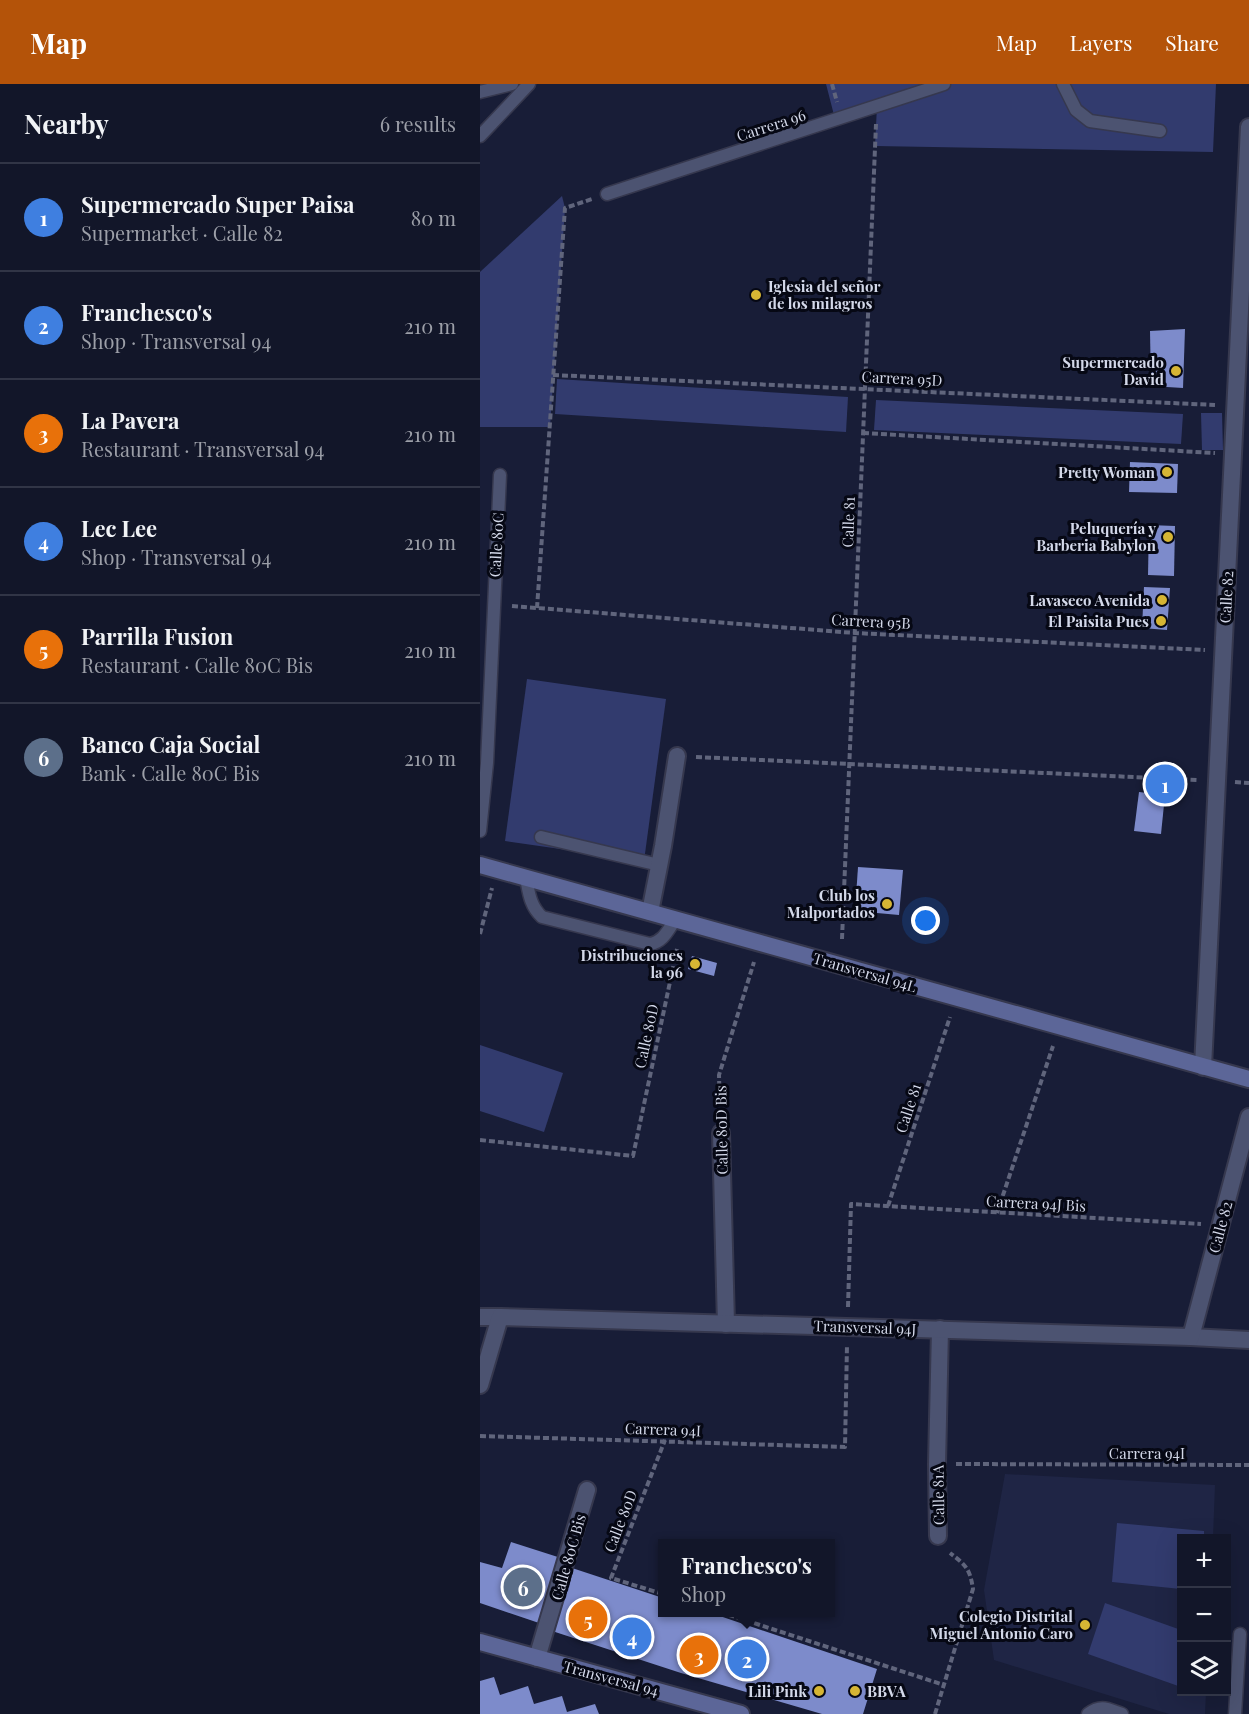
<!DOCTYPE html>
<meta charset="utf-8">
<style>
body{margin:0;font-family:"Playfair Display",serif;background:#1f2335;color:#f1f3f6}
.controls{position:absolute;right:18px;bottom:18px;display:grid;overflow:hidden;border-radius:0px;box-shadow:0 6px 24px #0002}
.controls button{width:54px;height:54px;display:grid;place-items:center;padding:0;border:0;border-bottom:2px solid #313546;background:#121629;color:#f1f3f6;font:30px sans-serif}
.you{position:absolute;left:446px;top:837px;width:21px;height:21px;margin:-15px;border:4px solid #fff;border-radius:50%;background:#1a73e8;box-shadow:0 0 0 9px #1a73e833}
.badge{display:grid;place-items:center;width:39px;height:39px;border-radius:50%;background:#b45309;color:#fff;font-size:20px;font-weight:700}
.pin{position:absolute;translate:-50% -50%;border:3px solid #fff;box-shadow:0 2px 6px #0006}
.popup{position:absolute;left:178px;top:1455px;width:177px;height:78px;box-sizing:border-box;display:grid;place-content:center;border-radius:0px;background:#121629;filter:drop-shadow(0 2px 4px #0005);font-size:20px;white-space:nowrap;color:#9c9fa8}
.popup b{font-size:22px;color:#f1f3f6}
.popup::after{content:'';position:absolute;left:50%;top:100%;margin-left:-12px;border:12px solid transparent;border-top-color:#121629}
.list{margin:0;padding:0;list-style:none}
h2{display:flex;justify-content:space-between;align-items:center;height:78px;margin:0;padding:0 24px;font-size:26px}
h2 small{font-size:20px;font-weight:400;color:#9c9fa8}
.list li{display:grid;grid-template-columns:39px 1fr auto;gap:18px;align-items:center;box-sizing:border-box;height:108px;padding:0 24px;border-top:2px solid #313546}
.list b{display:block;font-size:22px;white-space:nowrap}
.list p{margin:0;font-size:20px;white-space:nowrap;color:#9c9fa8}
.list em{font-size:20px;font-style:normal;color:#9c9fa8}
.icon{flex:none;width:33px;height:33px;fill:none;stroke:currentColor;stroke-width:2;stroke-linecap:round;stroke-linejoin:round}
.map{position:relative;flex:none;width:769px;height:1630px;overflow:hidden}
header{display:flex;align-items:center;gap:36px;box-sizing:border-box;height:84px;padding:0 30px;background:#b45309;color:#fff}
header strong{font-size:28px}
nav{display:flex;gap:33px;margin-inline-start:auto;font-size:21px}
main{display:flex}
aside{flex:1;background:#121629}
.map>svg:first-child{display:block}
.built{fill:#1f2545}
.green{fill:#323b6e}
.building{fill:#7d8bcb}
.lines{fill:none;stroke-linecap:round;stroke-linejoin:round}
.service-casing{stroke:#36384e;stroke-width:15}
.minor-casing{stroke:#36384e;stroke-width:20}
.tertiary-casing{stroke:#36384e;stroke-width:20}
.secondary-casing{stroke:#36384e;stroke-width:20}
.path{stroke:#60657c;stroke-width:4;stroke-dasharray:6 3;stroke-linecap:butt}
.service{stroke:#4c5371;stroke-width:12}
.minor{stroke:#4c5371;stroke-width:16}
.tertiary{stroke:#4c5371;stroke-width:16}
.secondary{stroke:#5c6698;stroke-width:16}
.poi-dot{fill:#d6b534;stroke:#060814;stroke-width:2}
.labels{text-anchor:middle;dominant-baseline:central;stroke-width:6;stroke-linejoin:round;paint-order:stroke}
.street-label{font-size:15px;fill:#d3d8e9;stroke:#060814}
.poi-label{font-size:15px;font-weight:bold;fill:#d3d8e9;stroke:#060814;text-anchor:end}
</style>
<header>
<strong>Map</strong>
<nav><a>Map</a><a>Layers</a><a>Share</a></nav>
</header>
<main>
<aside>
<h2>Nearby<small>6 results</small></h2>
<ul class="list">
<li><span class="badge" style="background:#3f7fe0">1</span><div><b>Supermercado Super Paisa</b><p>Supermarket · Calle 82</p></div><em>80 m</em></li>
<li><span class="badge" style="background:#3f7fe0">2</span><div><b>Franchesco's</b><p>Shop · Transversal 94</p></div><em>210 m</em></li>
<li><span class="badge" style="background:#e8710a">3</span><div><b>La Pavera</b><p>Restaurant · Transversal 94</p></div><em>210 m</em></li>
<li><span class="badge" style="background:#3f7fe0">4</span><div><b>Lec Lee</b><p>Shop · Transversal 94</p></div><em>210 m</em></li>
<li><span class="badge" style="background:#e8710a">5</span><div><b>Parrilla Fusion</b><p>Restaurant · Calle 80C Bis</p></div><em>210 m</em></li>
<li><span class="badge" style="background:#5c6f8a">6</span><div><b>Banco Caja Social</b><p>Bank · Calle 80C Bis</p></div><em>210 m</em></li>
</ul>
</aside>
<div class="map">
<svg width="769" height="1630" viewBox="0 0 769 1630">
<rect width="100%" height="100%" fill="#181d37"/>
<!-- built -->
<polygon class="built" points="525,1390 735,1401 733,1454 702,1454 702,1608 726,1608 725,1630 689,1630 514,1576 504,1506"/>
<!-- green -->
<g class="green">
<polygon points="346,0 736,0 733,68 395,62 397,22 355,35"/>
<polygon points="82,112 85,124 70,343 0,343 0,188"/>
<polygon points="77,295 368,313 366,348 75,330"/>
<polygon points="396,316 703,330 701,360 394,346"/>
<polygon points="721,329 742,329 743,366 722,366"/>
<polygon points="47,595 186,615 164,777 25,757"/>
<polygon points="0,961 83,989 64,1048 0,1027"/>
<polygon points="637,1439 724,1447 724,1454 702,1454 701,1505 632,1498"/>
<polygon points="625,1519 701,1546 701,1603 608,1570"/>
</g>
<!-- building -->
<g class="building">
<polygon points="705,245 703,304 671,302 670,247"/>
<polygon points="650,378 698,380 697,409 649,408"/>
<polygon points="669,441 695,442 694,492 668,491"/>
<polygon points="664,503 690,504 687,546 662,544"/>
<polygon points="659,708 685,711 681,750 654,747"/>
<polygon points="378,783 423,786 419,831 375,827"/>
<polygon points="212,872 237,879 234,892 208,885"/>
<polygon points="31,1458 81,1474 59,1539 0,1519 0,1478 22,1484"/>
<polygon points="89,1483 183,1514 183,1528 228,1528 397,1585 383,1630 342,1630 201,1589 69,1546"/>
<polygon points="14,1593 20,1611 48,1602 54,1620 82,1612 87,1628 115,1620 119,1630 0,1630 0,1597"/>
</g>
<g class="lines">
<!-- service casing -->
<g class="service-casing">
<g id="service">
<polyline points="583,0 596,26 610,37 680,47"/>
<polyline points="0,8 32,0"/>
<polyline points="0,52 49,0"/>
<polyline points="127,110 464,0"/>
<polyline points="0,747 7,679 20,391"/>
<polyline points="61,753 179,781"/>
<path d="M46,794C49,809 50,822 62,833L170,860C183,858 188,846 195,836"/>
<path d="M608,1630C621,1620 628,1625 642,1630"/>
<polyline points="755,1630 760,1550"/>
</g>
</g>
<!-- minor casing -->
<g class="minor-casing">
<g id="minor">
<polyline points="170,828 183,762 197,672"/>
<polyline points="241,1049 246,1240"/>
<polyline points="0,1233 20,1233"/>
<polyline points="711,1253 769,1256"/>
<polyline points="458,1452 457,1380 460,1245"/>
<polyline points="57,1574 107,1406"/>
</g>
</g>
<!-- tertiary casing -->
<g class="tertiary-casing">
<g id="tertiary">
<polyline points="723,983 769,43"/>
<polyline points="0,1301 20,1233 711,1253 769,1033"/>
</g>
</g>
<!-- secondary casing -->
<g class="secondary-casing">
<g id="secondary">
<polyline points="0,781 769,995"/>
<polyline points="0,1558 261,1630"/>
</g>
</g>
<!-- path -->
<g class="path">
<polyline points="352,0 357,18"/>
<polyline points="73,291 735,321"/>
<polyline points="383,349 735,369"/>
<polyline points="32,522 375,549 725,566"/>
<polyline points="57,524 85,124 112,115"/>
<polyline points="216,673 718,696"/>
<polyline points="755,698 769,699"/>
<polyline points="0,850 12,804"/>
<polyline points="362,855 396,40"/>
<polyline points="240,1030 239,991 274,878"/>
<polyline points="0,1056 153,1072 197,865"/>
<polyline points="408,1122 470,933"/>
<polyline points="517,1129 573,962"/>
<polyline points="368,1223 371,1120 721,1140"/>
<polyline points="0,1352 365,1363 367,1261"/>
<polyline points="476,1380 769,1381"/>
<polyline points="183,1510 131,1494 185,1356"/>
<polyline points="240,1528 464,1601"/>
<path d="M455,1630L493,1505C490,1485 486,1481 470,1469"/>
</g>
<!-- service -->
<use href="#service" class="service"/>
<!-- minor -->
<use href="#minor" class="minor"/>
<!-- tertiary -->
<use href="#tertiary" class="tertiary"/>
<!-- secondary -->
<use href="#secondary" class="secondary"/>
</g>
<!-- markers -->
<g class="poi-dot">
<circle cx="276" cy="211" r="6"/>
<circle cx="696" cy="287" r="6"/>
<circle cx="687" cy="388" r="6"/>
<circle cx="688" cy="453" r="6"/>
<circle cx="682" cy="516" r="6"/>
<circle cx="681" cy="537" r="6"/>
<circle cx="407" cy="820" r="6"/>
<circle cx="215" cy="880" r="6"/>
<circle cx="605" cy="1541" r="6"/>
<circle cx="339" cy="1607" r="6"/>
<circle cx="375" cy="1607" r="6"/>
</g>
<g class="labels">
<!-- street labels -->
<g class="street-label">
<text transform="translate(291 41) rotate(-18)">Carrera 96</text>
<text transform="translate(422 294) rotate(3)">Carrera 95D</text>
<text transform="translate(368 438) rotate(-88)">Calle 81</text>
<text transform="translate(16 461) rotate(-87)">Calle 80C</text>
<text transform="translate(746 513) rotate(-87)">Calle 82</text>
<text transform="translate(391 537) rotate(3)">Carrera 95B</text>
<text transform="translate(385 888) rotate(16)">Transversal 94L</text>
<text transform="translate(166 952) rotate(-78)">Calle 80D</text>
<text transform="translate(428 1024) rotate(-72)">Calle 81</text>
<text transform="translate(241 1046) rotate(-91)">Calle 80D Bis</text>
<text transform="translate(556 1119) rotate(3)">Carrera 94J Bis</text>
<text transform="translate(740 1143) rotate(-75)">Calle 82</text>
<text transform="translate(385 1243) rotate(2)">Transversal 94J</text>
<text transform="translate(183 1345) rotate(2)">Carrera 94I</text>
<text x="667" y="1369">Carrera 94I</text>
<text transform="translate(458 1411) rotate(-91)">Calle 81A</text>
<text transform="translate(140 1437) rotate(-69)">Calle 80D</text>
<text transform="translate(88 1473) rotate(-74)">Calle 80C Bis</text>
<text transform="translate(131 1594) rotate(15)">Transversal 94</text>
</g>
<!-- poi labels -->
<g class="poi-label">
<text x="288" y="202" text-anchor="start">Iglesia del señor<tspan x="288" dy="17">de los milagros</tspan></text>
<text x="684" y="278">Supermercado<tspan x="684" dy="17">David</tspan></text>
<text x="675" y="388">Pretty Woman</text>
<text x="676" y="444">Peluquería y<tspan x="676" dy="17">Barberia Babylon</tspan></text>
<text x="670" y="516">Lavaseco Avenida</text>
<text x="669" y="537">El Paisita Pues</text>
<text x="395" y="811">Club los<tspan x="395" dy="17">Malportados</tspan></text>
<text x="203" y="871">Distribuciones<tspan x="203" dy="17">la 96</tspan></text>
<text x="593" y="1532">Colegio Distrital<tspan x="593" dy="17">Miguel Antonio Caro</tspan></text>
<text x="327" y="1607">Lili Pink</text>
<text x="387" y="1607" text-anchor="start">BBVA</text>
</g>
</g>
</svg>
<div class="controls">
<button>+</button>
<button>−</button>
<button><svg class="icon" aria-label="layers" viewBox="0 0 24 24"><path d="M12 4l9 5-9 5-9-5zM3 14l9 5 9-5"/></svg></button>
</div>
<div class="you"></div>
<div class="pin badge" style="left:685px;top:700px;background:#3f7fe0">1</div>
<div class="pin badge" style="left:267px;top:1575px;background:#3f7fe0">2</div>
<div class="popup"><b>Franchesco's</b>Shop</div>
<div class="pin badge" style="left:219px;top:1571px;background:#e8710a">3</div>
<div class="pin badge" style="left:152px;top:1553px;background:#3f7fe0">4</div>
<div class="pin badge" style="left:108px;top:1535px;background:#e8710a">5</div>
<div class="pin badge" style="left:43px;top:1503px;background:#5c6f8a">6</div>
</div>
</main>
